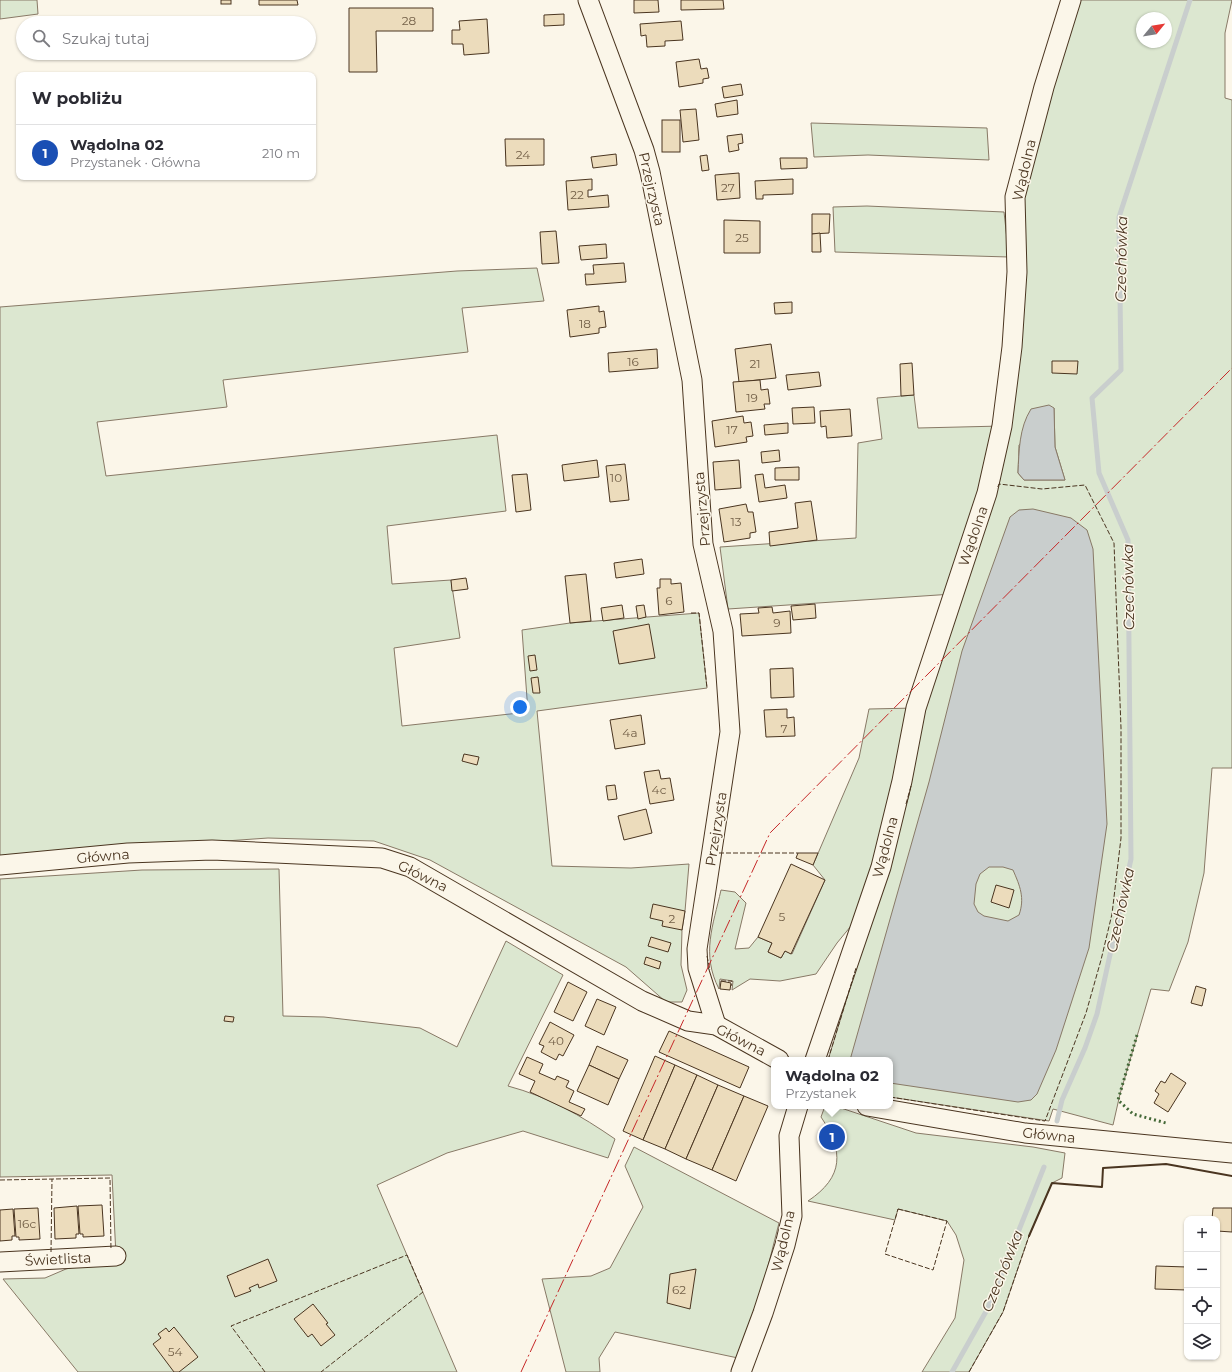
<!DOCTYPE html>
<html lang="pl">
<meta charset="utf-8">
<style>
body{margin:0;font-family:Montserrat,sans-serif;background:#f2f2f3;color:#2b2b33}
.controls{position:absolute;right:12px;bottom:12px;display:grid;overflow:hidden;border-radius:8px;box-shadow:0 1px 3px #0004}
.controls button{width:36px;height:36px;display:grid;place-items:center;padding:0;border:0;border-bottom:1px solid #e1e1e2;background:#fff;color:#2b2b33;font:20px sans-serif}
.compass{position:absolute;left:1136px;top:12px;width:36px;height:36px;border-radius:50%;background:#fff;box-shadow:0 1px 3px #0004;rotate:60deg}
.you{position:absolute;left:520px;top:707px;width:14px;height:14px;margin:-10px;border:3px solid #fff;border-radius:50%;background:#1a73e8;box-shadow:0 0 0 6px #1a73e833}
.badge{display:grid;place-items:center;width:26px;height:26px;border-radius:50%;background:#ea580c;color:#fff;font-size:13px;font-weight:700}
.pin{position:absolute;translate:-50% -50%;border:2px solid #fff;box-shadow:0 1px 4px #0006}
.popup{position:absolute;left:771px;top:1057px;width:122px;height:52px;box-sizing:border-box;display:grid;place-content:center;border-radius:8px;background:#fff;filter:drop-shadow(0 1px 3px #0005);font-size:13px;white-space:nowrap;color:#7c7c81}
.popup b{font-size:15px;color:#2b2b33}
.popup::after{content:'';position:absolute;left:50%;top:100%;margin-left:-8px;border:8px solid transparent;border-top-color:#fff}
.list{margin:0;padding:0;list-style:none}
h2{display:flex;justify-content:space-between;align-items:center;height:52px;margin:0;padding:0 16px;font-size:17px}
h2 small{font-size:13px;font-weight:400;color:#7c7c81}
.list li{display:grid;grid-template-columns:26px 1fr auto;gap:12px;align-items:center;box-sizing:border-box;height:56px;padding:0 16px;border-top:1px solid #e1e1e2}
.list b{display:block;font-size:15px;white-space:nowrap}
.list p{margin:0;font-size:13px;white-space:nowrap;color:#7c7c81}
.list em{font-size:13px;font-style:normal;color:#7c7c81}
.icon{flex:none;width:22px;height:22px;fill:none;stroke:currentColor;stroke-width:2;stroke-linecap:round;stroke-linejoin:round}
.map{position:relative;flex:none;width:1232px;height:1372px;overflow:hidden}
.search{position:absolute;background:#fff;box-shadow:0 1px 3px #0004;left:16px;top:16px;width:300px;height:44px;display:flex;align-items:center;gap:10px;box-sizing:border-box;padding:0 14px;border-radius:22px;color:#7c7c81;font-size:15px}
.panel{position:absolute;background:#fff;box-shadow:0 1px 3px #0004;left:16px;top:72px;width:300px;height:108px;border-radius:8px}
.map>svg:first-child{display:block}
.green{fill:#dce7d0;stroke:#887966;fill-rule:evenodd}
.water{fill:#c9cecd;stroke:#887966;fill-rule:evenodd}
.lines{fill:none;stroke-linecap:round;stroke-linejoin:round}
.stream{stroke:#c9cecd;stroke-width:5}
.building{fill:#ecdcbc;stroke:#4a3520}
.minor-casing{stroke:#4a3520;stroke-width:21}
.minor{stroke:#fbf6e9;stroke-width:19}
.hedge{stroke:#436837;stroke-width:3;stroke-dasharray:2 3;stroke-linecap:butt}
.fence{stroke:#4a3520;stroke-width:1;stroke-dasharray:5 2;stroke-linecap:butt}
.wall{stroke:#4a3520;stroke-width:2}
.power{stroke:#c62828;stroke-width:1;stroke-dasharray:14 3 2 3;stroke-linecap:butt}
.labels{text-anchor:middle;dominant-baseline:central;stroke-width:3;stroke-linejoin:round;paint-order:stroke}
.number-label{font-size:12px;fill:#725f47}
.street-label{font-size:14px;fill:#4a3520;stroke:#fbf6e9}
.water-label{font-size:15px;font-style:italic;fill:#4a3520;stroke:#fbf6e9}
</style>
<div class="map">
<svg width="1232" height="1372" viewBox="0 0 1232 1372">
<rect width="100%" height="100%" fill="#fbf6e9"/>
<!-- green -->
<g class="green">
<polygon points="0,0 37,0 38,14 0,19"/>
<path d="M1076,0H1232L1225,33V98L1232,100V768H1212L1204,873L1188,942L1169,991L1151,989L1120,1094L1113,1125L1053,1109L1049,1121L890,1097V1060H828L909,795L926,698L999,484L1016,378L1022,190ZM1142,18H1166V42H1142ZM1054,408L1055,447L1065,480H1024L1018,473L1019,445Z"/>
<polygon points="811,123 987,128 989,160 868,155 814,157"/>
<polygon points="867,206 1004,212 1009,257 835,252 833,207"/>
<polygon points="537,268 544,301 462,308 468,352 223,380 227,407 97,422 106,476 497,435 506,511 387,526 392,584 451,580 460,638 394,648 402,726 528,712 522,630 570,623 699,613 707,688 537,711 552,866 631,868 689,864 685,911 682,930 681,965 687,990 682,1002 666,1002 626,967 430,860 374,841 268,838 0,857 0,307 457,271"/>
<polygon points="914,395 918,428 1002,426 953,594 728,609 720,547 856,538 858,443 882,439 877,398"/>
<path d="M916,708L869,904L837,943L816,974L780,981L750,979L732,990L733,981L720,979L719,989C701,954 713,926 721,890L735,892L746,903L735,949L749,948L758,937L772,943L768,952L781,958L785,951L792,954L825,880L813,865L859,758L869,709Z"/>
<path d="M279,869L283,1016L324,1017L420,1028L457,1047L506,941L563,975L508,1086C549,1097 580,1115 615,1139L608,1158L523,1131L447,1153L377,1185L457,1372H78L3,1279L45,1278L66,1269L116,1256L112,1175L0,1177V879L142,870Z"/>
<path d="M825,1106H835L916,1133L1033,1147L1065,1153L1062,1178L1052,1183L1029,1236L1003,1312L969,1372H922L955,1318L964,1260L956,1235L947,1221L898,1209L895,1220L808,1201C844,1177 844,1151 821,1117Z"/>
<polygon points="634,1147 779,1223 764,1282 738,1358 615,1332 599,1358 600,1372 566,1372 542,1279 591,1276 610,1268 643,1207 625,1166"/>
</g>
<!-- water -->
<g class="water">
<path d="M1049,405L1054,408L1055,447L1065,480H1024L1018,473C1019,451 1019,428 1031,409Z"/>
<path d="M1033,509L1071,518L1087,530L1093,549L1107,824L1089,948L1056,1050L1037,1094L1031,1100L1018,1102L890,1083V1060H850L929,782L962,651L1010,517L1019,510ZM989,867H1003L1013,870C1020,886 1025,898 1019,915L1008,921L984,916L978,912L974,904L976,884L980,874Z"/>
</g>
<g class="lines">
<!-- stream -->
<g class="stream">
<polyline points="1057,1121 1062,1100 1085,1048 1097,1014 1131,859 1128,540 1099,473 1092,398 1121,370 1119,217 1190,0"/>
<polyline points="952,1372 988,1308 1044,1167"/>
</g>
</g>
<!-- building -->
<g class="building">
<rect x="221" y="0" width="10" height="4"/>
<polygon points="259,0 297,0 298,5 259,5"/>
<polygon points="634,0 658,0 659,12 634,13"/>
<polygon points="681,0 723,0 724,9 681,10"/>
<polygon points="349,8 433,8 433,31 376,31 377,72 349,72"/>
<polygon points="564,14 564,25 544,26 544,15"/>
<polygon points="487,19 489,53 464,55 463,44 452,44 452,30 460,30 459,21"/>
<polygon points="681,21 683,40 665,41 665,46 647,47 646,35 641,36 640,24"/>
<polygon points="699,59 701,69 707,68 709,78 703,79 703,83 679,87 676,62"/>
<polygon points="741,84 743,95 724,98 722,87"/>
<polygon points="737,100 738,114 717,117 715,104"/>
<polygon points="696,109 699,140 683,142 680,110"/>
<rect x="662" y="120" width="18" height="32"/>
<polygon points="742,134 743,143 738,144 739,150 729,152 727,136"/>
<polygon points="505,139 544,139 544,165 506,166"/>
<polygon points="616,154 617,165 593,168 591,157"/>
<polygon points="707,155 709,170 702,171 700,156"/>
<polygon points="780,158 807,158 807,168 781,169"/>
<polygon points="739,173 740,198 717,200 715,175"/>
<polygon points="592,179 592,190 588,190 588,197 608,195 609,207 568,210 566,181"/>
<polygon points="793,179 793,194 763,195 763,199 756,199 755,181"/>
<polygon points="812,214 830,214 829,233 812,234"/>
<polygon points="724,220 760,221 760,253 724,253"/>
<polygon points="556,231 559,263 542,264 540,232"/>
<polygon points="820,233 821,252 812,252 812,234"/>
<polygon points="606,244 607,258 581,260 579,246"/>
<polygon points="624,263 626,282 586,285 585,274 594,274 593,265"/>
<polygon points="792,302 792,313 775,314 774,303"/>
<polygon points="599,306 599,312 604,311 606,327 599,328 599,333 570,337 567,310"/>
<polygon points="771,344 776,378 739,382 735,349"/>
<polygon points="657,349 658,368 609,372 608,353"/>
<polygon points="1052,361 1078,361 1077,374 1052,373"/>
<polygon points="912,363 914,395 901,396 900,364"/>
<polygon points="819,372 821,386 788,390 786,375"/>
<polygon points="760,380 761,390 768,389 770,404 764,404 765,409 736,412 733,382"/>
<polygon points="814,407 815,423 793,424 792,408"/>
<polygon points="850,409 852,436 827,438 826,426 821,427 820,411"/>
<polygon points="743,416 744,423 751,422 753,436 746,437 747,442 715,447 712,421"/>
<polygon points="788,423 788,433 765,435 764,425"/>
<polygon points="779,450 780,461 762,463 761,452"/>
<polygon points="597,460 599,477 564,481 562,465"/>
<polygon points="739,460 741,488 715,490 713,462"/>
<polygon points="625,464 629,500 610,502 606,466"/>
<polygon points="799,467 799,480 775,480 775,468"/>
<polygon points="527,474 531,510 516,512 512,475"/>
<polygon points="763,474 765,488 785,485 787,498 759,502 755,475"/>
<polygon points="811,501 817,540 770,546 769,532 798,528 795,503"/>
<polygon points="746,504 748,512 753,512 756,532 750,533 750,538 724,542 719,509"/>
<polygon points="642,559 644,574 616,578 614,563"/>
<polygon points="586,574 591,621 570,623 565,576"/>
<polygon points="466,578 468,589 452,591 451,580"/>
<polygon points="660,579 671,579 671,584 681,583 684,612 659,615 657,588 660,588"/>
<polygon points="815,604 816,618 793,620 791,606"/>
<polygon points="622,605 624,618 603,621 601,608"/>
<polygon points="644,605 646,617 638,619 636,606"/>
<polygon points="772,607 773,613 790,611 791,633 742,636 740,614 759,613 758,608"/>
<polygon points="649,624 655,658 619,664 613,631"/>
<polygon points="535,655 537,670 530,671 528,656"/>
<polygon points="793,668 794,697 771,698 770,669"/>
<polygon points="538,677 540,693 533,693 531,678"/>
<polygon points="787,709 787,718 794,717 795,736 766,737 764,710"/>
<polygon points="641,715 645,744 615,749 610,720"/>
<polygon points="464,754 479,757 477,765 462,761"/>
<polygon points="659,770 661,779 670,778 674,800 650,804 644,772"/>
<polygon points="615,785 617,799 608,800 606,786"/>
<polygon points="646,809 652,833 624,840 618,816"/>
<polygon points="798,853 818,853 813,865 796,858"/>
<polygon points="791,864 825,880 791,954 785,951 781,958 768,952 772,943 758,937"/>
<polygon points="996,885 1014,890 1009,908 991,902"/>
<polygon points="653,904 685,911 682,930 662,926 663,921 650,918"/>
<polygon points="651,937 671,943 668,952 648,946"/>
<polygon points="646,957 661,962 659,969 644,964"/>
<polygon points="721,981 731,983 730,990 720,989"/>
<polygon points="568,982 587,992 573,1021 554,1012"/>
<polygon points="1196,986 1206,989 1202,1006 1191,1003"/>
<polygon points="597,999 616,1007 604,1035 585,1026"/>
<polygon points="225,1016 234,1017 233,1022 224,1021"/>
<polygon points="550,1022 574,1035 563,1056 559,1054 556,1060 541,1052 544,1046 539,1044"/>
<polygon points="669,1031 749,1067 740,1088 659,1052"/>
<polygon points="597,1046 628,1060 619,1079 589,1065"/>
<polygon points="655,1056 675,1065 643,1140 623,1131"/>
<polygon points="527,1057 543,1064 539,1073 555,1080 557,1076 569,1081 566,1087 574,1091 569,1102 585,1109 581,1116 530,1092 535,1081 519,1074"/>
<polygon points="589,1065 619,1079 608,1105 577,1091"/>
<polygon points="675,1065 697,1075 665,1149 643,1140"/>
<polygon points="1171,1073 1186,1083 1168,1112 1154,1103 1159,1094 1155,1091 1161,1081 1165,1083"/>
<polygon points="697,1075 718,1085 686,1159 665,1149"/>
<polygon points="718,1085 744,1096 712,1170 686,1159"/>
<polygon points="744,1096 768,1106 736,1181 712,1170"/>
<polygon points="102,1205 104,1236 83,1237 83,1234 80,1234 78,1206"/>
<polygon points="77,1206 79,1234 76,1234 76,1238 55,1239 54,1208"/>
<polygon points="38,1208 40,1239 19,1240 19,1237 16,1237 14,1209"/>
<polygon points="1213,1208 1232,1208 1232,1232 1217,1231 1217,1219 1212,1219"/>
<polygon points="13,1209 15,1236 12,1236 12,1240 0,1241 0,1210"/>
<polygon points="268,1259 277,1281 259,1288 258,1284 249,1288 251,1291 235,1297 227,1276"/>
<polygon points="1156,1266 1187,1267 1187,1290 1155,1289"/>
<polygon points="696,1269 690,1309 667,1303 670,1274"/>
<polygon points="313,1304 328,1323 326,1324 335,1335 321,1346 312,1334 308,1337 294,1319"/>
<polygon points="174,1327 198,1357 179,1372 174,1372 153,1344 161,1338 158,1334 166,1328 169,1332"/>
</g>
<g class="lines">
<!-- minor casing -->
<g class="minor-casing">
<g id="minor">
<polyline points="588,0 644,150 650,172 692,380 703,544 723,631 730,732 697,949 698,968 716,1025"/>
<polyline points="0,865 128,853 212,850 382,858 410,867 642,1001 688,1021 716,1025 779,1060"/>
<polyline points="815,1060 881,867 902,781 916,708 987,493 1002,426 1012,347 1017,272 1015,197 1044,87 1071,0"/>
<polyline points="867,1106 1025,1133 1232,1153"/>
<polyline points="0,1262 116,1256"/>
<polyline points="741,1372 763,1313 785,1245 792,1216 789,1136 798,1106"/>
</g>
</g>
<!-- minor -->
<use href="#minor" class="minor"/>
<!-- hedge -->
<polyline class="hedge" points="1137,1035 1118,1100 1133,1114 1166,1123"/>
<!-- fence -->
<g class="fence">
<polyline points="691,613 699,613 707,688"/>
<polyline points="906,804 911,786"/>
<polyline points="719,853 798,853"/>
<polyline points="707,956 710,970"/>
<polyline points="721,981 732,981 731,986"/>
<polyline points="828,1060 856,968"/>
<polyline points="890,1097 1045,1121 1086,1013 1101,960 1112,914 1121,838 1121,728 1114,543 1085,485 1042,489 999,484 997,489"/>
<polyline points="0,1180 110,1178 111,1250"/>
<polygon points="898,1209 947,1221 933,1270 885,1254"/>
<polyline points="51,1252 52,1179"/>
<polyline points="265,1372 231,1326 407,1255 423,1292 321,1372"/>
<polyline points="969,1372 1003,1312 1029,1236"/>
</g>
<!-- wall -->
<polyline class="wall" points="1029,1236 1052,1183 1102,1187 1103,1168 1166,1164 1232,1176"/>
<!-- power -->
<polyline class="power" points="521,1372 770,833 1232,368"/>
</g>
<g class="labels">
<!-- number labels -->
<g class="number-label">
<text x="409" y="20">28</text>
<text x="523" y="154">24</text>
<text x="728" y="187">27</text>
<text x="577" y="194">22</text>
<text x="742" y="237">25</text>
<text x="585" y="323">18</text>
<text x="633" y="361">16</text>
<text x="755" y="363">21</text>
<text x="752" y="397">19</text>
<text x="732" y="429">17</text>
<text x="616" y="477">10</text>
<text x="736" y="521">13</text>
<text x="669" y="600">6</text>
<text x="777" y="622">9</text>
<text x="784" y="728">7</text>
<text x="630" y="732">4a</text>
<text x="659" y="789">4c</text>
<text x="782" y="916">5</text>
<text x="672" y="918">2</text>
<text x="556" y="1040">40</text>
<text x="27" y="1223">16c</text>
<text x="679" y="1289">62</text>
<text x="175" y="1351">54</text>
</g>
<!-- street labels -->
<g class="street-label">
<text transform="translate(1024 170) rotate(-77)">Wądolna</text>
<text transform="translate(652 189) rotate(77)">Przejrzysta</text>
<text transform="translate(702 509) rotate(-95)">Przejrzysta</text>
<text transform="translate(973 536) rotate(-71)">Wądolna</text>
<text transform="translate(716 829) rotate(-81)">Przejrzysta</text>
<text transform="translate(885 847) rotate(-75)">Wądolna</text>
<text transform="translate(103 856) rotate(-5)">Główna</text>
<text transform="translate(423 876) rotate(26)">Główna</text>
<text transform="translate(741 1040) rotate(27)">Główna</text>
<text transform="translate(1049 1135) rotate(6)">Główna</text>
<text transform="translate(783 1241) rotate(-77)">Wądolna</text>
<text transform="translate(58 1259) rotate(-3)">Świetlista</text>
</g>
<!-- water labels -->
<g class="water-label">
<text transform="translate(1121 259) rotate(-89)">Czechówka</text>
<text transform="translate(1128 587) rotate(-91)">Czechówka</text>
<text transform="translate(1120 910) rotate(-78)">Czechówka</text>
<text transform="translate(1002 1271) rotate(-68)">Czechówka</text>
</g>
</g>
</svg>
<div class="controls">
<button>+</button>
<button>−</button>
<button><svg class="icon" aria-label="locate" viewBox="0 0 24 24"><circle cx="12" cy="12" r="6"/><path d="M12 2v4M12 18v4M2 12h4M18 12h4"/></svg></button>
<button><svg class="icon" aria-label="layers" viewBox="0 0 24 24"><path d="M12 4l9 5-9 5-9-5zM3 14l9 5 9-5"/></svg></button>
</div>
<svg class="compass" viewBox="-18 -18 36 36"><path d="M0-13l5 13h-10z" fill="#e53935"/><path d="M0 13l5-13h-10z" fill="#7c7c81"/></svg>
<div class="you"></div>
<div class="pin badge" style="left:832px;top:1137px;background:#1a4fb4">1</div>
<div class="popup"><b>Wądolna 02</b>Przystanek</div>
<div class="search"><svg class="icon" aria-label="search" viewBox="0 0 24 24"><circle cx="10" cy="10" r="6"/><path d="M15 15l6 6"/></svg>Szukaj tutaj</div>
<section class="panel">
<h2>W pobliżu<small></small></h2>
<ul class="list">
<li><span class="badge" style="background:#1a4fb4">1</span><div><b>Wądolna 02</b><p>Przystanek · Główna</p></div><em>210 m</em></li>
</ul>
</section>
</div>
